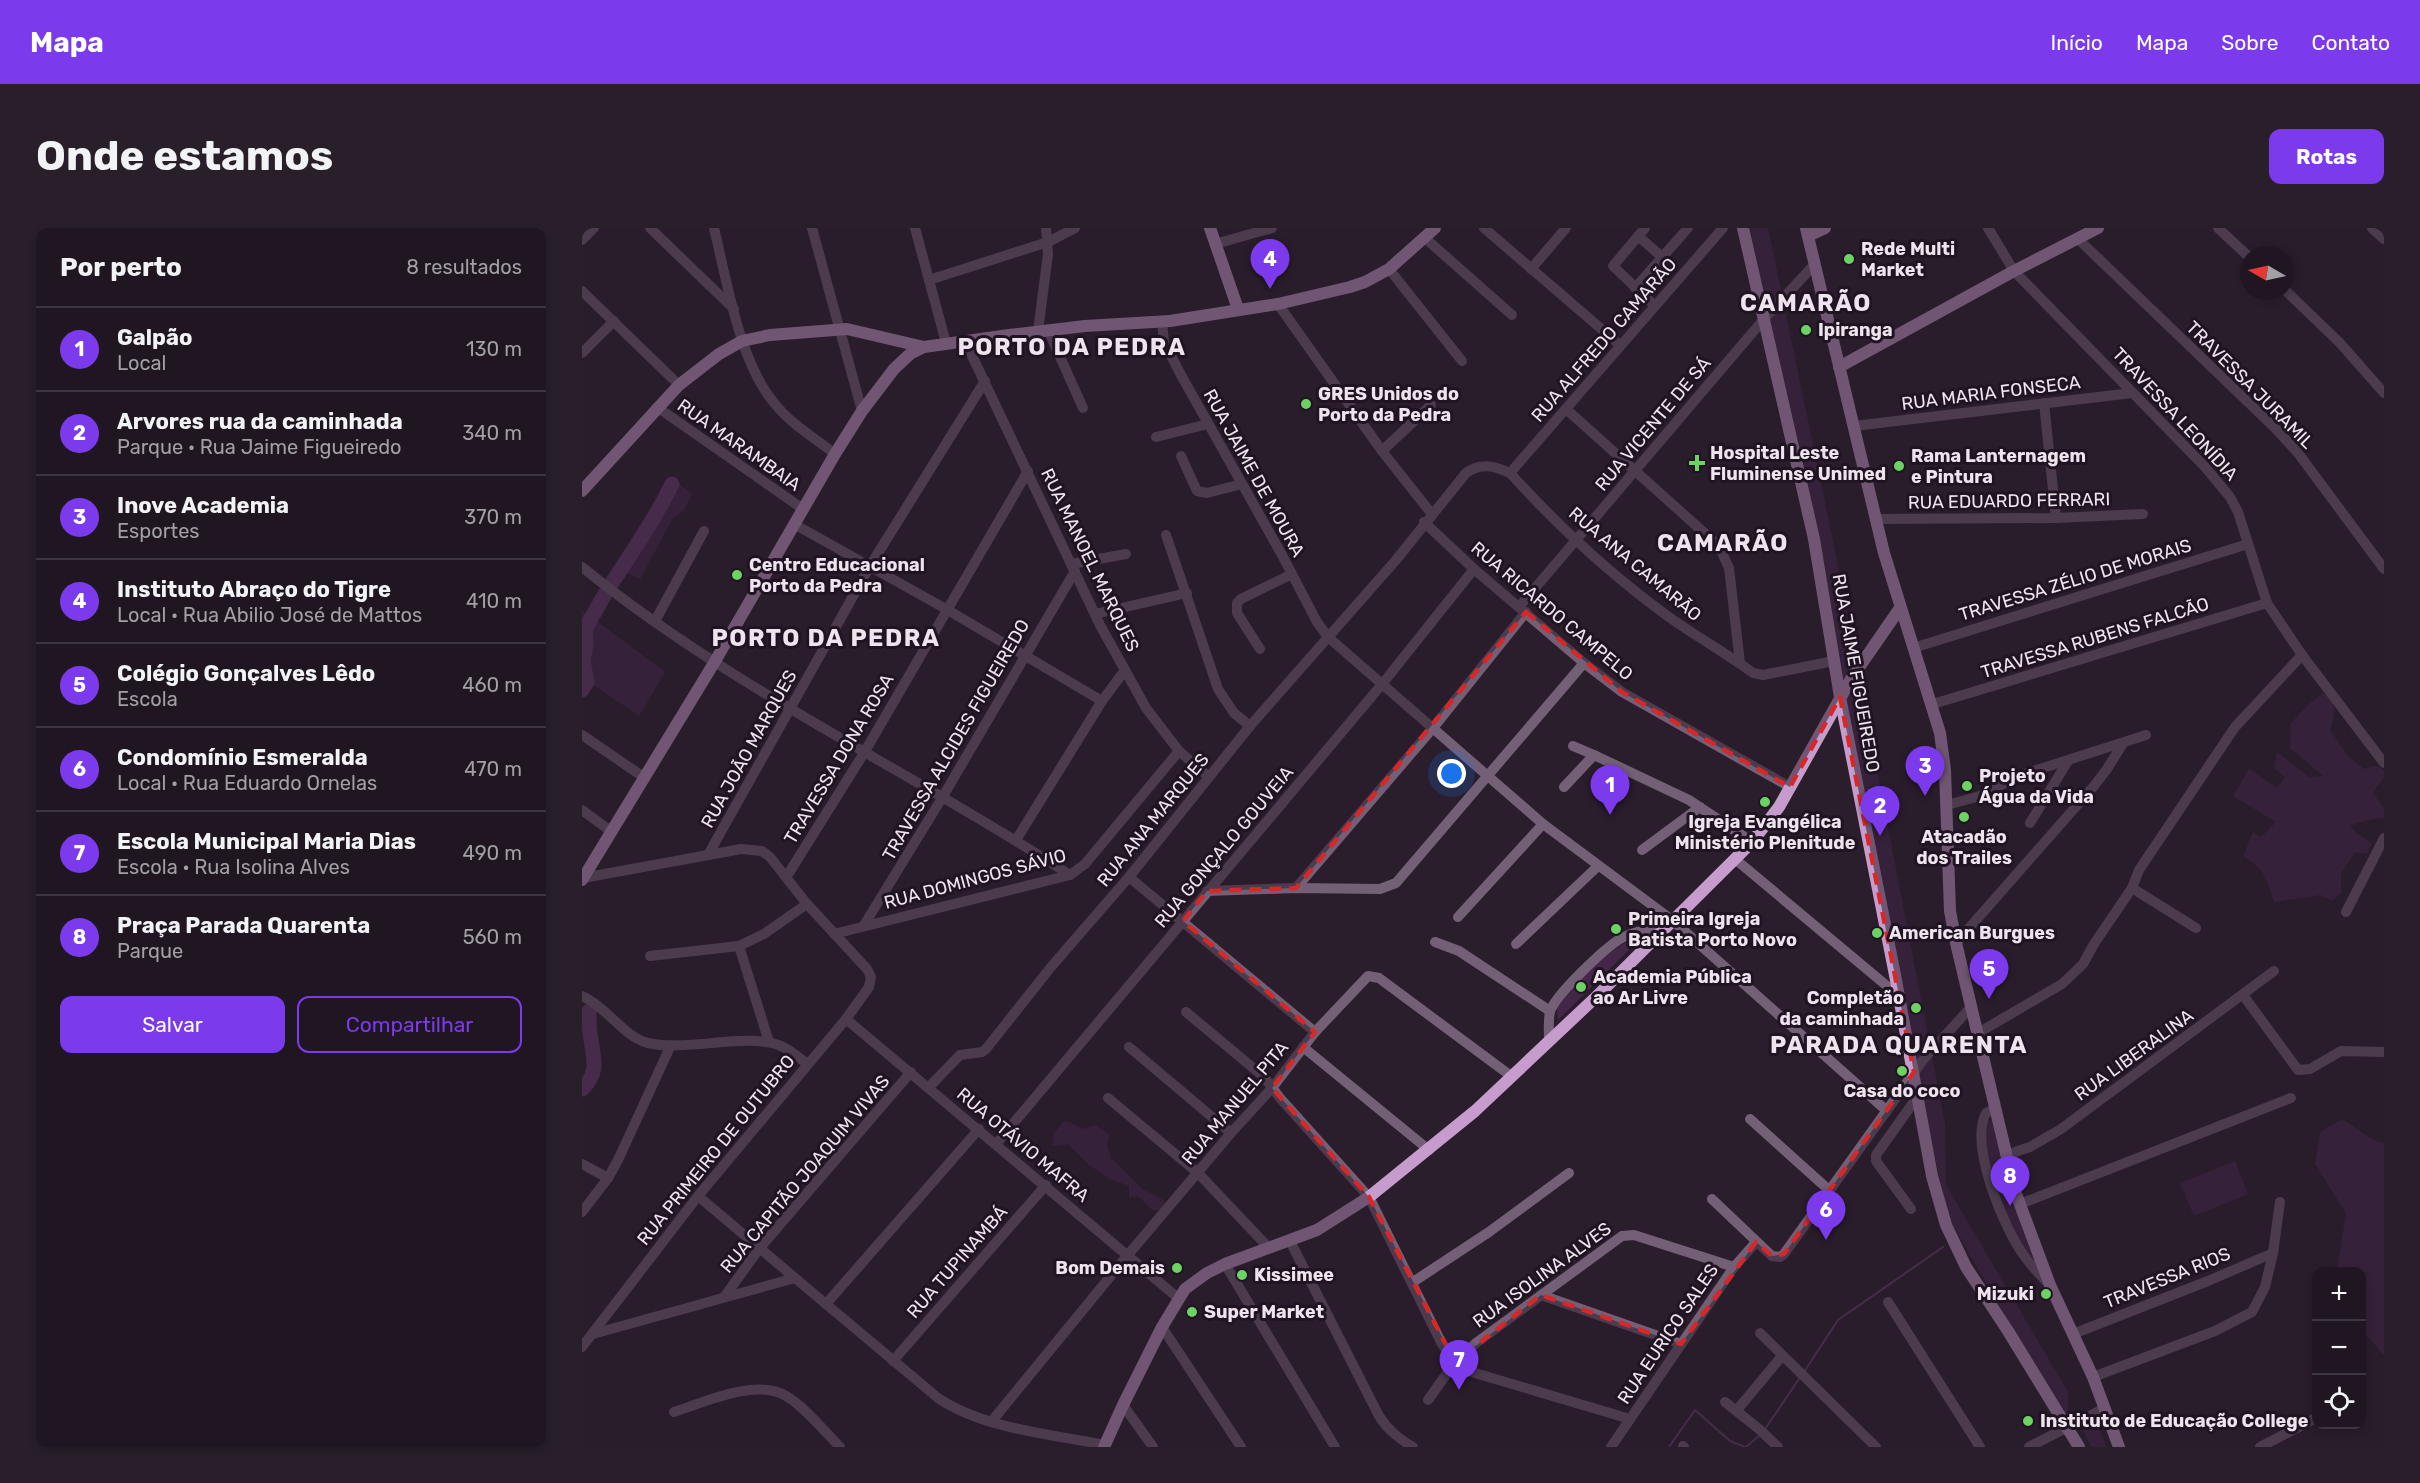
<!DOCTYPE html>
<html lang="pt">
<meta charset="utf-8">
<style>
body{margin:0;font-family:Rubik,sans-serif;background:#281f2a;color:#f1f3f6}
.controls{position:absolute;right:18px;bottom:18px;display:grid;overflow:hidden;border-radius:12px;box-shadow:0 3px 9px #0003}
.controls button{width:54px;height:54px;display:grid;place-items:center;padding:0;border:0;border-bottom:2px solid #3d353f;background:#201621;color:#f1f3f6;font:30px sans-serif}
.compass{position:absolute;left:1658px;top:18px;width:54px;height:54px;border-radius:50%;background:#201621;box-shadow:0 3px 9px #0003;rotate:279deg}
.you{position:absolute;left:870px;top:546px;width:21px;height:21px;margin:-15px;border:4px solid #fff;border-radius:50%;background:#1a73e8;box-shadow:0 0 0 9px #1a73e833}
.badge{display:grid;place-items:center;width:39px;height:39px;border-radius:50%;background:#7c3aed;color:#fff;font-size:20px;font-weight:700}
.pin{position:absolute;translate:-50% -50px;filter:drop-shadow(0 2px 3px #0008)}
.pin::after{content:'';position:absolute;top:32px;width:21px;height:18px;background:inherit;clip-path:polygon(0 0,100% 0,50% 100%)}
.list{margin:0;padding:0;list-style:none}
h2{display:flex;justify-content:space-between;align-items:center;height:78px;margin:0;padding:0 24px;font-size:26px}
h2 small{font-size:20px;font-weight:400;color:#a29fa5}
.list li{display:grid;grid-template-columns:39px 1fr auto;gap:18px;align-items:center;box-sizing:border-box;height:84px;padding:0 24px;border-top:2px solid #3d353f}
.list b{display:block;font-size:22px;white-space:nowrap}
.list p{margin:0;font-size:20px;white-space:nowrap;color:#a29fa5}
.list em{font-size:20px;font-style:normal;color:#a29fa5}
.actions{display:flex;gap:12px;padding:18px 24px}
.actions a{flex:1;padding:14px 0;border:2px solid #7c3aed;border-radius:12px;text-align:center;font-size:21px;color:#7c3aed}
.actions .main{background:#7c3aed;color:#fff}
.icon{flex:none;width:33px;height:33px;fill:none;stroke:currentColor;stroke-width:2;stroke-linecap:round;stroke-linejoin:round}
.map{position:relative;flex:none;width:1802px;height:1219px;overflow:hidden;border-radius:12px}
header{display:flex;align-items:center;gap:36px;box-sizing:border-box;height:84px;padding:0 30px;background:#7c3aed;color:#fff}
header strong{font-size:28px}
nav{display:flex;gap:33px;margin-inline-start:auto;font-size:21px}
.intro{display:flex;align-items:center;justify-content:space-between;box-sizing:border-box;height:144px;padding:0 36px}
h1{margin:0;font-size:42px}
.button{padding:15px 27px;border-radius:12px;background:#7c3aed;color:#fff;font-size:21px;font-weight:700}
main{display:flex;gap:36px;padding:0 36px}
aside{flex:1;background:#201621;border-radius:12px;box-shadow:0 3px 9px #0003}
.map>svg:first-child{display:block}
.green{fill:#442649}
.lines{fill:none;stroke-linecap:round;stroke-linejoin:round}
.stream{stroke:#693d6f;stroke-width:2}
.river{stroke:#693d6f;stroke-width:15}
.minor{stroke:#735f76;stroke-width:10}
.major{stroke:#c59ccb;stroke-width:12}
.marked{fill:none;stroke:#d62828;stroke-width:4.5;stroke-dasharray:12 8;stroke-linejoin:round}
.poi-dot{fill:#6cd362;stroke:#201422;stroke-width:2}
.labels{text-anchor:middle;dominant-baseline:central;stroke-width:6;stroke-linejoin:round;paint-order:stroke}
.poi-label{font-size:18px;font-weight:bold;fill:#ede4ee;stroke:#201422;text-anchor:start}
.street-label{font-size:18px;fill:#ede4ee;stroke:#201422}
.district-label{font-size:24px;font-weight:bold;letter-spacing:1.5px;fill:#ede4ee;stroke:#201422}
</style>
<header>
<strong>Mapa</strong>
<nav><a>Início</a><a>Mapa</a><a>Sobre</a><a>Contato</a></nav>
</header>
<div class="intro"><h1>Onde estamos</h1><a class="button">Rotas</a></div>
<main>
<aside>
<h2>Por perto<small>8 resultados</small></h2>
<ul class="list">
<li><span class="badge">1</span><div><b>Galpão</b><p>Local</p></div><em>130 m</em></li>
<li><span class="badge">2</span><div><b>Arvores rua da caminhada</b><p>Parque · Rua Jaime Figueiredo</p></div><em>340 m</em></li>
<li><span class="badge">3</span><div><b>Inove Academia</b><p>Esportes</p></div><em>370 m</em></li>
<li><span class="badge">4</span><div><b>Instituto Abraço do Tigre</b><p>Local · Rua Abilio José de Mattos</p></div><em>410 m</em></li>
<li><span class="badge">5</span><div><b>Colégio Gonçalves Lêdo</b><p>Escola</p></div><em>460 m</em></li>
<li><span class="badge">6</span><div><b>Condomínio Esmeralda</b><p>Local · Rua Eduardo Ornelas</p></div><em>470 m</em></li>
<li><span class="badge">7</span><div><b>Escola Municipal Maria Dias</b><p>Escola · Rua Isolina Alves</p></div><em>490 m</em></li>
<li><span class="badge">8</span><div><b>Praça Parada Quarenta</b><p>Parque</p></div><em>560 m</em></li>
</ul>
<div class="actions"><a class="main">Salvar</a><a>Compartilhar</a></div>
</aside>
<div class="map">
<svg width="1802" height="1219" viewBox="0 0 1802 1219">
<rect width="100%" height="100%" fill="#2a1d2c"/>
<!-- green -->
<g class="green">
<polygon points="1168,0 1186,0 1251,313 1363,896 1364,957 1486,1164 1486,1189 1426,1093 1368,992 1345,899"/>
<polygon points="93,253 110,266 102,282 91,290 58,351 43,344 37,358 29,354 33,349 28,344 82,259"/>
<polygon points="0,382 83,444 57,488 0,449"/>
<path d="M1743,464C1756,477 1753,486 1748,502L1767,529L1782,541L1794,537L1802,543V550L1791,564L1802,581V590C1791,590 1779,594 1768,597L1775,606L1790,615L1785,626L1773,624L1759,645V665L1750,673L1739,667L1692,674C1684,649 1684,643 1661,628L1671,604L1679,609L1694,594L1651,568L1667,541L1695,560L1703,549L1692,540L1695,524L1727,549L1741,548L1708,520L1709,495L1727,476Z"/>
<path d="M1062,707L976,792L975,779C1000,751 1025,718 1062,707Z"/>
<polygon points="1760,891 1790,911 1802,916 1802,1127 1784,1107 1780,1105 1780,1044 1755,1043 1764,985 1733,936 1738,904"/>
<polygon points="483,892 501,901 513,897 527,906 525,918 529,930 559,960 585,974 582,982 570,982 556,968 547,970 547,958 528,951 507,937 486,916 470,918 472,905"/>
<path d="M1410,892L1432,966L1459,1042C1427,1010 1396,938 1406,893Z"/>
<polygon points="1653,933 1666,966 1612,988 1598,955"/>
<polygon points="1513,1188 1524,1219 1509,1219 1498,1195"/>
</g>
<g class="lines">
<!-- stream -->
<g class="stream">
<polyline points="1222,1144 1256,1092 1361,1019"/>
<polyline points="1183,1201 1219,1148"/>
<polyline points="1087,1219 1113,1182 1148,1213 1163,1219"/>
<polyline points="1164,1219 1178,1207"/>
</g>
<!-- river -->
<g class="river">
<path d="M30,355C51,323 73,291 90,256"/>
<polyline points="0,462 5,454 1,433 4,416 3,401 23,366"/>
<path d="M0,861C17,845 12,832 9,812C7,802 7,792 7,783"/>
</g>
<!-- minor -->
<g class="minor">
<polyline points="68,0 152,81"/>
<path d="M132,0C145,53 157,134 193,176C209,196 233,210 253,226"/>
<polyline points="230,0 280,183"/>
<polyline points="333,0 364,115"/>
<polyline points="902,0 1038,117"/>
<polyline points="1063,0 1031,38 1072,77"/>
<polyline points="1406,0 1432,43 1624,240 1648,269 1656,284 1685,375 1720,427 1802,535"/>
<polyline points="1636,0 1667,29"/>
<polyline points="1790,0 1802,11"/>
<polyline points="1056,8 1080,29"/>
<polyline points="843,10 930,87"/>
<polyline points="1495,10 1694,201 1716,225 1802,341"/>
<polyline points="0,12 12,0"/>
<polyline points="633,16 690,0"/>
<polyline points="807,41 880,133"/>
<polyline points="949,41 984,0"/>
<polyline points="347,52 466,14 493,0"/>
<polyline points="1053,60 1106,0"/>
<polyline points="1703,62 1758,115 1802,165"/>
<polyline points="0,63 97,157"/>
<polyline points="696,76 800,223 849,285"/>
<polyline points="580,94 582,114 599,147 700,327 735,394 746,409 961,596 1090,692 1305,883"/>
<polyline points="466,102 501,180"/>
<polyline points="456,103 466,26 464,0"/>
<polyline points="383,113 518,397 564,480 597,523 627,549"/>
<polyline points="0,125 32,93"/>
<polyline points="1462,175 1474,290"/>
<polyline points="75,179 221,281"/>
<polyline points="984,181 1137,318 1147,340 1158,435"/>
<polyline points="1272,198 1550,165"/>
<polyline points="574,209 626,196"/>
<polyline points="800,223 849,177"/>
<polyline points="599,228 615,263 625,265 660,256"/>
<polyline points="928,245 1141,0"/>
<polyline points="1294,291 1474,290 1561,286"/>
<polyline points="842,294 892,341 1002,435 1040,464 1208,559"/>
<polyline points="212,296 364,381 520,473"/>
<polyline points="584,307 636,461 652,485 668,498"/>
<polyline points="489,336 544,326"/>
<path d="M0,339C150,461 327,542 488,647"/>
<polyline points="937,379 1182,91 1232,37"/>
<polyline points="513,386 605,365"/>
<polyline points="73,393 122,303"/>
<polyline points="1331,420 1666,316"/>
<polyline points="678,421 655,385 655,375 659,371 710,346"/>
<polyline points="1351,476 1685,375"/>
<polyline points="0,507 63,550"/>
<polyline points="991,518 1012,527"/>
<polyline points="982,559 1012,527 1107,572 1170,614"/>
<polyline points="1365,577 1398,568 1436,548 1564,507"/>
<polyline points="0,582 30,604"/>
<polyline points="1448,595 1486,533"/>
<polyline points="434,612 520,473 543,442"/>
<polyline points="1060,622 1118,579"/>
<polyline points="126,627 288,338 403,153"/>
<polyline points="1153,631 1317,768"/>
<polyline points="205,648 282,525 446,243"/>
<polyline points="547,649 733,804"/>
<polyline points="714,660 851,500 944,384"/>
<polyline points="1550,660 1614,700"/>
<polyline points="625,663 714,660 798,661 814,655 1002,435"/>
<polyline points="1764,684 1802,610"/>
<polyline points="876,689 961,596"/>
<polyline points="282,697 360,570 493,343"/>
<polyline points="252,706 488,647 503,636 597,523"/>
<polyline points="853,714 877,723 968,783"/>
<polyline points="1374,715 1512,558 1525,541 1540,517"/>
<polyline points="934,716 1016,638"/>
<polyline points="157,718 187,814"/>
<polyline points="68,728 157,718 182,706 225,676"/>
<polyline points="1661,767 1716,842 1728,841 1759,823 1802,824"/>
<path d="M0,768C25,779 43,810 66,815C104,824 167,804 199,818C209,822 217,830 225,836"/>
<polyline points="604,784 682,849 698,870 787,969 860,1116 873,1134 893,1145 1048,1191"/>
<polyline points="264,791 596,1070"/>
<polyline points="1396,805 1480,756 1501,736 1512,716 1550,660 1557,642 1653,499 1720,427"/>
<path d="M967,812C967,804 966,793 968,784C972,768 1023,720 1038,711C1052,703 1067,701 1082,699"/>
<polyline points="547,819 649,905"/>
<polyline points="721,819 847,922"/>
<path d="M347,859L378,827L400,824L404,821L469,739L547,649L668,498L814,332L884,245C899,234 912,238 928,245C976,298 1029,347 1087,389C1115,409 1144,425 1171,445L1181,447L1252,433"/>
<polyline points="526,870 616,945 687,1020"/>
<path d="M1413,880L1404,885C1387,918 1422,1001 1443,1029C1450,1039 1459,1048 1468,1057"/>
<polyline points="1168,891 1248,963"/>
<polyline points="414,916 801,455 892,341"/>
<polyline points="1424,927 1448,919 1479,901 1692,743"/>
<polyline points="0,936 26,950"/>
<polyline points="116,968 213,1050"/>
<polyline points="1130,971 1190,1028 1198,1029 1202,1026 1341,832 1389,779"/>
<polyline points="1438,976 1709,870"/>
<polyline points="1329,981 1294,933 1294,927 1336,868"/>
<polyline points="0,984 26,950 36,932 89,817"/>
<path d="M708,1013L797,1188C806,1202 816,1210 831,1219"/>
<polyline points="643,1036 753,1219"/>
<polyline points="831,1054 907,1004 987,945"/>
<polyline points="959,1067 1099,1116"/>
<polyline points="143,1068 177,1021 329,844"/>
<polyline points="1306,1074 1398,1219"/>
<polyline points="244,1076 397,901"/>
<polyline points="580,1099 659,1219"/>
<polyline points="1178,1105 1294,1219"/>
<path d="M11,1106L213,1050L356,1170C402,1201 469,1206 523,1217"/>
<polyline points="1491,1106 1626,1053 1691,1025"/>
<polyline points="0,1119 116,968 264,791 287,759 289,749 285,741 225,676 188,629 180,623 159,621 1,650"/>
<polyline points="311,1133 464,957"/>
<polyline points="1511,1149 1633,1103 1670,1084 1683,1059 1691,1025 1698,974"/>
<polyline points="846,1172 873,1134 894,1115 1040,1008 1052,1007 1152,1039"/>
<polyline points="1143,1174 1177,1201 1196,1219"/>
<polyline points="541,1177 571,1219"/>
<polyline points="1155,1182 1200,1128"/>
<path d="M92,1184C123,1174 174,1150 204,1168C221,1177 244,1205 258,1219"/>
<polyline points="410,1193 545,1028 649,905 690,860 733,804 786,748 797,750 929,848"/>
<polyline points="1101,1218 1102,1219"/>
<polyline points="1029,1219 1152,1039 1174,1014"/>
<polyline points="1447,1219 1523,1180"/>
<polyline points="1678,1219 1734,1190"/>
</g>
<!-- major -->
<g class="major">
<polyline points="628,0 656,81"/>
<polyline points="1161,0 1232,311 1258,469 1313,747 1350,948 1364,997 1384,1039 1426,1103 1497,1219"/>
<polyline points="1224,0 1302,325 1358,505 1363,542 1368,683 1374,715 1433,963 1468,1057 1511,1149 1537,1219"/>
<polyline points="1226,8 1243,0"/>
<polyline points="1257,139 1432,43 1516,0"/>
<polyline points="0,263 97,157 137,126 160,113 188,107 265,101 342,119"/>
<polyline points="0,652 132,435 253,226 280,183 312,141 328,126 342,119 427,107 503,98 588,93 696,76 768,59 783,54 807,41 853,0"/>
<polyline points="522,1219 541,1177 580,1099 603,1061 625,1045 643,1036 735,1002 787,969 893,883 1015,768 1170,614 1197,579 1269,451 1318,380"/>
</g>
</g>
<!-- marked area -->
<path d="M0 0H1802V1219H0ZM944,384L1040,464L1208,559L1258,469L1332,844L1202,1026L1190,1028L1174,1014L1099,1116L959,1067L873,1134L787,969L690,860L733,804L601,693L625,663L714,660Z" fill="#2a1d2c" fill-opacity=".55" fill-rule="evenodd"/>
<path class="marked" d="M944,384L1040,464L1208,559L1258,469L1332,844L1202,1026L1190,1028L1174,1014L1099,1116L959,1067L873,1134L787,969L690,860L733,804L601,693L625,663L714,660Z"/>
<!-- markers -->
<g class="poi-dot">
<circle cx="1267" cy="31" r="6"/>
<circle cx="1224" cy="102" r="6"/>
<circle cx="724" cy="176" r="6"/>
<path d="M1112 226h6v6h6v6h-6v6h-6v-6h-6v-6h6z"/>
<circle cx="1317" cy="238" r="6"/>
<circle cx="155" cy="347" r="6"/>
<circle cx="1385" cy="558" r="6"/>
<circle cx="1183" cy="574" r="6"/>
<circle cx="1382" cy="589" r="6"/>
<circle cx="1034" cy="701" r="6"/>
<circle cx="1295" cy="705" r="6"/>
<circle cx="999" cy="759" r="6"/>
<circle cx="1334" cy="780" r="6"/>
<circle cx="1320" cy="843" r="6"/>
<circle cx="595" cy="1040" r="6"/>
<circle cx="660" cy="1047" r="6"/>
<circle cx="1464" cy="1066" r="6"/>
<circle cx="610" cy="1084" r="6"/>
<circle cx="1446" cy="1193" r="6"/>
</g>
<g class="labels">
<!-- poi labels -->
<g class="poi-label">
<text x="1279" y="21">Rede Multi<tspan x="1279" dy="21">Market</tspan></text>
<text x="1236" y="102">Ipiranga</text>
<text x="736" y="166">GRES Unidos do<tspan x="736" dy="21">Porto da Pedra</tspan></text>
<text x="1128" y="225">Hospital Leste<tspan x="1128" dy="21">Fluminense Unimed</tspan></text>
<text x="1329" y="228">Rama Lanternagem<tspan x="1329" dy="21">e Pintura</tspan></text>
<text x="167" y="337">Centro Educacional<tspan x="167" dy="21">Porto da Pedra</tspan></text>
<text x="1397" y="548">Projeto<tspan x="1397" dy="21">Água da Vida</tspan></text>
<text x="1183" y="594" text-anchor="middle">Igreja Evangélica<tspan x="1183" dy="21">Ministério Plenitude</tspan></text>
<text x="1382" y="609" text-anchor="middle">Atacadão<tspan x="1382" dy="21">dos Trailes</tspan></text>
<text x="1046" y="691">Primeira Igreja<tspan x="1046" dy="21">Batista Porto Novo</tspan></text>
<text x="1307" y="705">American Burgues</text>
<text x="1011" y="749">Academia Pública<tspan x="1011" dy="21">ao Ar Livre</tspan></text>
<text x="1322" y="770" text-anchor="end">Completão<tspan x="1322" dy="21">da caminhada</tspan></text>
<text x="1320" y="863" text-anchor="middle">Casa do coco</text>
<text x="583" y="1040" text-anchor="end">Bom Demais</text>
<text x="672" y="1047">Kissimee</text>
<text x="1452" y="1066" text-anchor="end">Mizuki</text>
<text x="622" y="1084">Super Market</text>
<text x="1458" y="1193">Instituto de Educação College</text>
</g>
<!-- street labels -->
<g class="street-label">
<text transform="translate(1022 112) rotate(-49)">RUA ALFREDO CAMARÃO</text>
<text transform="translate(1668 157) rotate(45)">TRAVESSA JURAMIL</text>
<text transform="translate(1409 165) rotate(-7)">RUA MARIA FONSECA</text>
<text transform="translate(1593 186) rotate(47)">TRAVESSA LEONÍDIA</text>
<text transform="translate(1071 196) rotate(-50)">RUA VICENTE DE SÁ</text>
<text transform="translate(157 217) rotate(35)">RUA MARAMBAIA</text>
<text transform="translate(672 245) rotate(61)">RUA JAIME DE MOURA</text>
<text transform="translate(1427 273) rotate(-1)">RUA EDUARDO FERRARI</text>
<text transform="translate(508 332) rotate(64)">RUA MANOEL MARQUES</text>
<text transform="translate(1053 336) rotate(40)">RUA ANA CAMARÃO</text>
<text transform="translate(1493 352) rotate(-17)">TRAVESSA ZÉLIO DE MORAIS</text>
<text transform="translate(970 383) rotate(40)">RUA RICARDO CAMPELO</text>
<text transform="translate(1513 410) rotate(-17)">TRAVESSA RUBENS FALCÃO</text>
<text transform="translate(1274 445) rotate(80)">RUA JAIME FIGUEIREDO</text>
<text transform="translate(374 512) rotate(-60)">TRAVESSA ALCIDES FIGUEIREDO</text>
<text transform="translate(167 521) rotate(-61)">RUA JOÃO MARQUES</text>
<text transform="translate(257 531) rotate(-59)">TRAVESSA DONA ROSA</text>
<text transform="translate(571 592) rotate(-51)">RUA ANA MARQUES</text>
<text transform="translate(642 619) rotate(-50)">RUA GONÇALO GOUVEIA</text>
<text transform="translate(393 651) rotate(-15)">RUA DOMINGOS SÁVIO</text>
<text transform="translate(1552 827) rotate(-36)">RUA LIBERALINA</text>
<text transform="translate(653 875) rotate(-50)">RUA MANUEL PITA</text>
<text transform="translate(441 917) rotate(40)">RUA OTÁVIO MAFRA</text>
<text transform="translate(134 922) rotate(-51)">RUA PRIMEIRO DE OUTUBRO</text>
<text transform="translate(223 946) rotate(-50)">RUA CAPITÃO JOAQUIM VIVAS</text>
<text transform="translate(375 1034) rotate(-49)">RUA TUPINAMBÁ</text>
<text transform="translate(960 1047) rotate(-36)">RUA ISOLINA ALVES</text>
<text transform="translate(1585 1050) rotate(-22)">TRAVESSA RIOS</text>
<text transform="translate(1086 1106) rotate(-56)">RUA EURICO SALES</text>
</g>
<!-- district labels -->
<g class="district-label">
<text x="1224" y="75">CAMARÃO</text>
<text x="490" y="119">PORTO DA PEDRA</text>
<text x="1141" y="315">CAMARÃO</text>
<text x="244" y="410">PORTO DA PEDRA</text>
<text x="1317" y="817">PARADA QUARENTA</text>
</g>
</g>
</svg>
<div class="controls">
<button>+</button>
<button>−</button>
<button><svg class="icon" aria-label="locate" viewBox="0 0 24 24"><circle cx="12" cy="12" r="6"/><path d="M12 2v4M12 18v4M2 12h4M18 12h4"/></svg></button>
</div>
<svg class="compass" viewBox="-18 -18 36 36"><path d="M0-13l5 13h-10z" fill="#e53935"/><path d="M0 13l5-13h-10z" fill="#a29fa5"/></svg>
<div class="you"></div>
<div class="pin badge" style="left:1028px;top:587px">1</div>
<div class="pin badge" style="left:1298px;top:608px">2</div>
<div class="pin badge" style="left:1343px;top:568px">3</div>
<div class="pin badge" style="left:688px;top:61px">4</div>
<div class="pin badge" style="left:1407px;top:771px">5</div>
<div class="pin badge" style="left:1244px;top:1012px">6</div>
<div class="pin badge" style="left:877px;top:1162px">7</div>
<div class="pin badge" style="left:1428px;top:978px">8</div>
</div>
</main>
